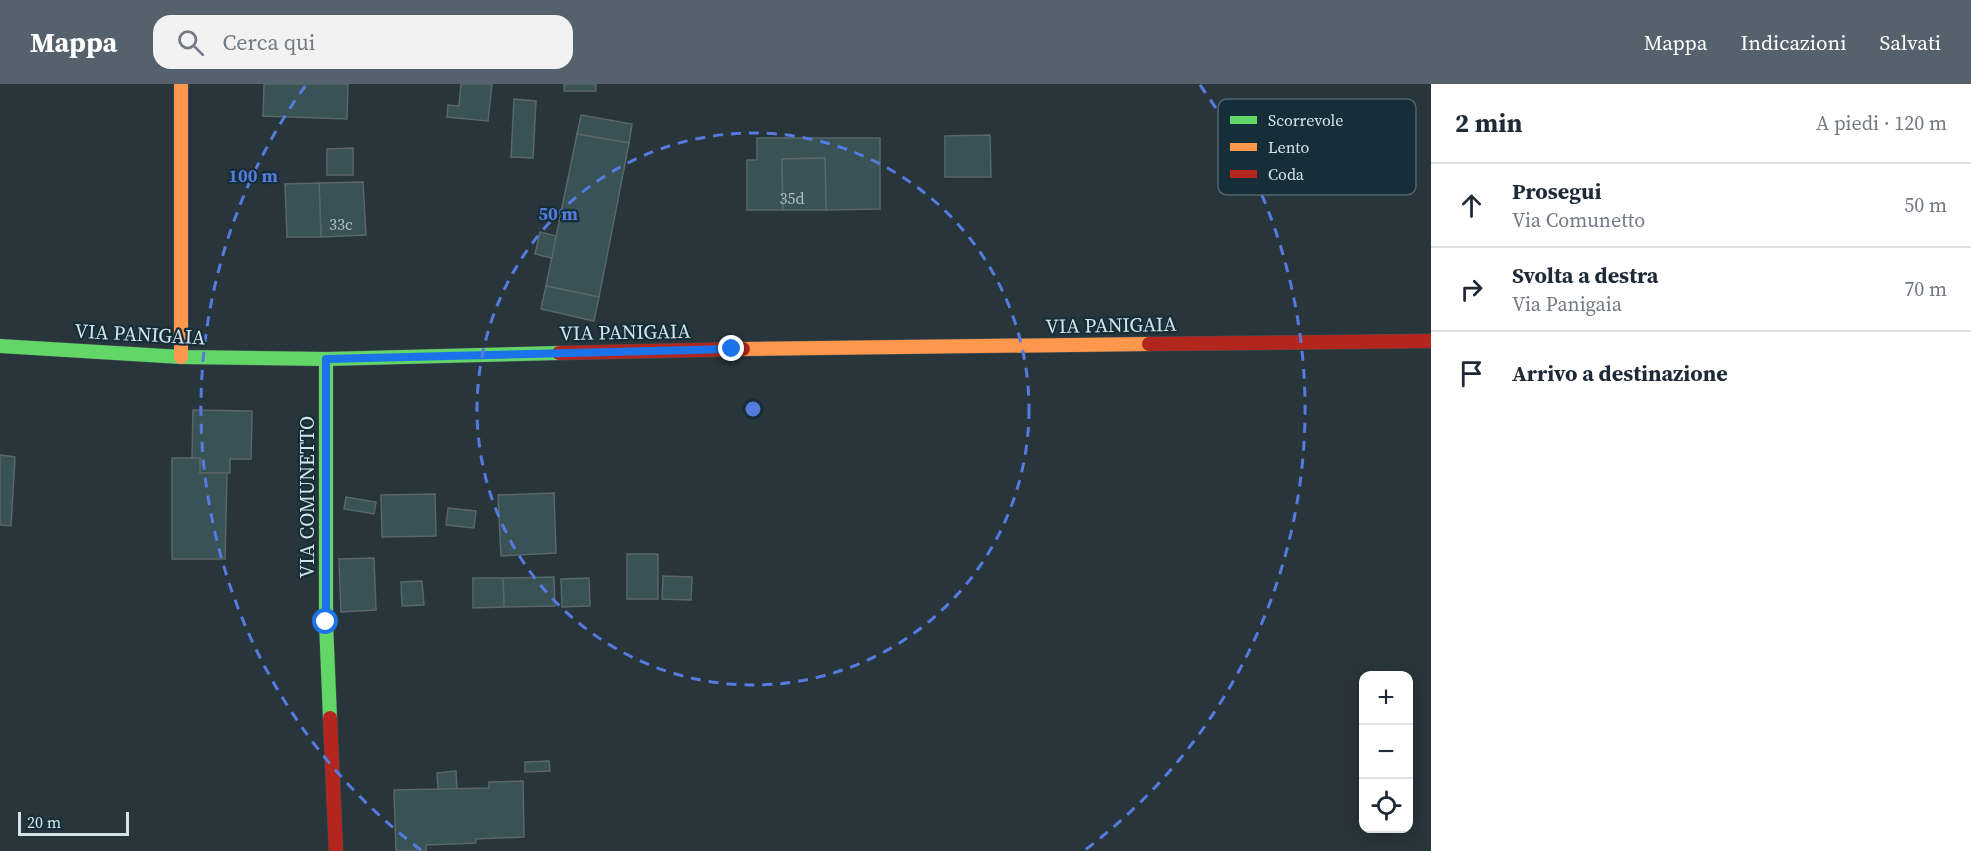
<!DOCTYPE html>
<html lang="it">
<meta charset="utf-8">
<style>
body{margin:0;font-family:"Source Serif 4",serif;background:#f2f2f3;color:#1f2937}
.controls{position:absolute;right:18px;bottom:18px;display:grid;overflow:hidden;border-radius:12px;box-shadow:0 3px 15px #0003}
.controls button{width:54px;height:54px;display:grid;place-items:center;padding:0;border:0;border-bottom:2px solid #e0e1e3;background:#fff;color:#1f2937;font:30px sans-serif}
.scale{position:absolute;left:18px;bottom:15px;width:111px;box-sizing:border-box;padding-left:6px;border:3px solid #d5e3ea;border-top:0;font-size:16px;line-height:21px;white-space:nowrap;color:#d5e3ea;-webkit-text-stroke:4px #162e38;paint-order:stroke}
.stop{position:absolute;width:18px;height:18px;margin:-14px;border:4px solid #1a73e8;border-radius:50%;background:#fff}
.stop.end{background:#1a73e8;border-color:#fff;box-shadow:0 2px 6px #0008}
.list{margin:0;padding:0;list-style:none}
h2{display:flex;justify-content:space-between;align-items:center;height:78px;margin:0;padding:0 24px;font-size:26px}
h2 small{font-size:20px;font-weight:400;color:#747a83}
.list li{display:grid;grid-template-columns:39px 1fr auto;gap:18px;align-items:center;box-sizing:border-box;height:84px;padding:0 24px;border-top:2px solid #e0e1e3}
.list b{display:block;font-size:22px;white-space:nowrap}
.list p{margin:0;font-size:20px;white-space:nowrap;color:#747a83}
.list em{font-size:20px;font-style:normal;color:#747a83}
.icon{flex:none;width:33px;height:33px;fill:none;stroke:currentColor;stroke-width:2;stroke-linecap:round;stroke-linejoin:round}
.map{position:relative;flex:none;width:1431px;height:767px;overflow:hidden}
header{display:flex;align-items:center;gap:36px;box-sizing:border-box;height:84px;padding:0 30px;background:#55616c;color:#fff}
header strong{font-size:28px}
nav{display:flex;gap:33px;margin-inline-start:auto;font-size:21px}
.search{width:420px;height:54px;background:#f2f2f3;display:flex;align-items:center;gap:15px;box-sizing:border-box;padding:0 21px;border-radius:18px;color:#747a83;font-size:22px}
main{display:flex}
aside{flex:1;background:#fff}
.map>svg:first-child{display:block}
.building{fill:#385256;stroke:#5a6668;stroke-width:1.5}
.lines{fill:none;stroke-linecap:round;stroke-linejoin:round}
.fast-casing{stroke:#455055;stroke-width:15}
.slow-casing{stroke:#455055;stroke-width:15}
.jam-casing{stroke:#455055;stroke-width:15}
.fast{stroke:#63d668;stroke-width:14}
.slow{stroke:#ff974d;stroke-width:14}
.jam{stroke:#b3261e;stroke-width:14}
.route{stroke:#1a73e8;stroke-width:8}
.ring{fill:none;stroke:#547bdd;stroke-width:3;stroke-dasharray:10 8}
.labels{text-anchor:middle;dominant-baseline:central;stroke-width:4.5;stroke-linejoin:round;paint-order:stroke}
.number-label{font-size:16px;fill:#aebfc5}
.street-label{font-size:20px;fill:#d5e3ea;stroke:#162e38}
.key{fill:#162e38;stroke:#4f646d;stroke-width:1.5}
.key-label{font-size:16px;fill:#d5e3ea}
.centre{fill:#547bdd;stroke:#162e38;stroke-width:3}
.ring-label{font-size:18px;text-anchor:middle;font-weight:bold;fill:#547bdd;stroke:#162e38;stroke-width:4.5;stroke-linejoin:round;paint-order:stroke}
</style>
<header>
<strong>Mappa</strong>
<div class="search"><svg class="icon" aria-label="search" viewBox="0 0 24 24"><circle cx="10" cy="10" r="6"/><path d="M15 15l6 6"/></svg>Cerca qui</div>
<nav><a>Mappa</a><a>Indicazioni</a><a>Salvati</a></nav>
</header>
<main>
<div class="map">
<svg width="1431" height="767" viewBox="0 0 1431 767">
<rect width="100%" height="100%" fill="#28353b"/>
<!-- building -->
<g class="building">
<polygon points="264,0 348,0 347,35 263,32"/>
<polygon points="461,0 492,0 488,37 447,33 448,21 459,22"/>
<rect x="564" y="0" width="32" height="7"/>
<polygon points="514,15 536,17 533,74 511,73"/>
<polygon points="581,31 632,40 629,59 577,50"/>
<polygon points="577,50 629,59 599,213 546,202"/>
<polygon points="990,51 991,93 945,93 945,52"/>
<polygon points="757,54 880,54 880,125 826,126 825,74 782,75 783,126 747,126 747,76 757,76"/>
<polygon points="353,64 353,91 327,91 327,65"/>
<polygon points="825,74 826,126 783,126 782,75"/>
<polygon points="363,98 366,151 321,153 319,99"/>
<polygon points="319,99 321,153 287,153 285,100"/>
<polygon points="540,148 556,152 552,174 535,170"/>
<polygon points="546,202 599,213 594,237 541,225"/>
<polygon points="193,326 252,327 251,375 230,375 230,389 200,389 201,375 192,375"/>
<polygon points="0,371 15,373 11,442 0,441"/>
<polygon points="172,374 200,374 200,389 227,389 225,475 172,475"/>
<polygon points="554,409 556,469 501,472 498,411"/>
<polygon points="435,410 436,452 382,453 381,411"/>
<polygon points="346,413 376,418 374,430 344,425"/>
<polygon points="448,424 476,427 474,444 446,441"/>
<rect x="627" y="470" width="31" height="45"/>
<polygon points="374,474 376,526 341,528 339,475"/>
<polygon points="663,492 692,493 691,516 662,515"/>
<polygon points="554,493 555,522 504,523 503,494"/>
<polygon points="473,494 503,494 504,523 473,524"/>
<polygon points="589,494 590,522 562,523 561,495"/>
<polygon points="422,497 424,521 402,522 401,498"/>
<polygon points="549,677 550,687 525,688 525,678"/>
<polygon points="456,687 457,705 438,705 437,689"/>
<polygon points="523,697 524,753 476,755 476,759 426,761 426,767 396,767 394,706 489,704 489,698"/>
</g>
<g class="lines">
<!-- fast casing -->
<g class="fast-casing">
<g id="fast">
<polyline points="0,262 181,273 326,275 559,269"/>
<polyline points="326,275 326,538 330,634"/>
</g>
</g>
<!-- slow casing -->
<g class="slow-casing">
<g id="slow">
<polyline points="181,0 181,273"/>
<polyline points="743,265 1149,260"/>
</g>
</g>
<!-- jam casing -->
<g class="jam-casing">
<g id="jam">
<polyline points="1149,260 1431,257"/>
<polyline points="559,269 743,265"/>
<polyline points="330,634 336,767"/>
</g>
</g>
<!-- fast -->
<use href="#fast" class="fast"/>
<!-- slow -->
<use href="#slow" class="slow"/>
<!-- jam -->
<use href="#jam" class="jam"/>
</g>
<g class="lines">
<!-- route -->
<polyline class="route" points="326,538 326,275 732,265"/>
</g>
<!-- distance rings -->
<g class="ring">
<circle cx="753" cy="325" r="276"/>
<path d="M421 766A552 552 0 0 1 306 1M1200 1A552 552 0 0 1 1085 766"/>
</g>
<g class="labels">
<!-- number labels -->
<g class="number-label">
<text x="792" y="114">35d</text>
<text x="341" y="140">33c</text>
</g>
<!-- street labels -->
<g class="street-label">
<text transform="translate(1111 241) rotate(-1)">VIA PANIGAIA</text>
<text transform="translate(625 248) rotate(-1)">VIA PANIGAIA</text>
<text transform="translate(140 250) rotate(3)">VIA PANIGAIA</text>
<text transform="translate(307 413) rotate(-90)">VIA COMUNETTO</text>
</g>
</g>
<!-- legend -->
<rect x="1218" y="15" width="198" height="96" rx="9" class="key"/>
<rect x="1230" y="32" width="27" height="8" fill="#63d668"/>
<rect x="1230" y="59" width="27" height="8" fill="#ff974d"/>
<rect x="1230" y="86" width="27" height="8" fill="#b3261e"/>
<g class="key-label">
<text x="1268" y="42">Scorrevole</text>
<text x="1268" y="69">Lento</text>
<text x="1268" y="96">Coda</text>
</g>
<circle cx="753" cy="325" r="9" class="centre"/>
<g class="ring-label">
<text x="253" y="98">100 m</text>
<text x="558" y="136">50 m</text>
</g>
</svg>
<div class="controls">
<button>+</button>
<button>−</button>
<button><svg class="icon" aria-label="locate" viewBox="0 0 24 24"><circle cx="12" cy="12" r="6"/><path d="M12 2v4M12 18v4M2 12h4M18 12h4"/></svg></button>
</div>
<div class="scale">20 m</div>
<div class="stop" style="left:326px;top:538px"></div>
<div class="stop end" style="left:732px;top:265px"></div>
</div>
<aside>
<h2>2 min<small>A piedi · 120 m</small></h2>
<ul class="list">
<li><svg class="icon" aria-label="ahead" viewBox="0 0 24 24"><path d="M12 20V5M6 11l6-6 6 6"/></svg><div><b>Prosegui</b><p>Via Comunetto</p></div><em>50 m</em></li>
<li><svg class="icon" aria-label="right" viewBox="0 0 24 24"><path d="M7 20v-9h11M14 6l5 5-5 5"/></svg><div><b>Svolta a destra</b><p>Via Panigaia</p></div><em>70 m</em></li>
<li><svg class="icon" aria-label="arrive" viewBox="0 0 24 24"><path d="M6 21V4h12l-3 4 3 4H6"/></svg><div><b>Arrivo a destinazione</b></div></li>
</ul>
</aside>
</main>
